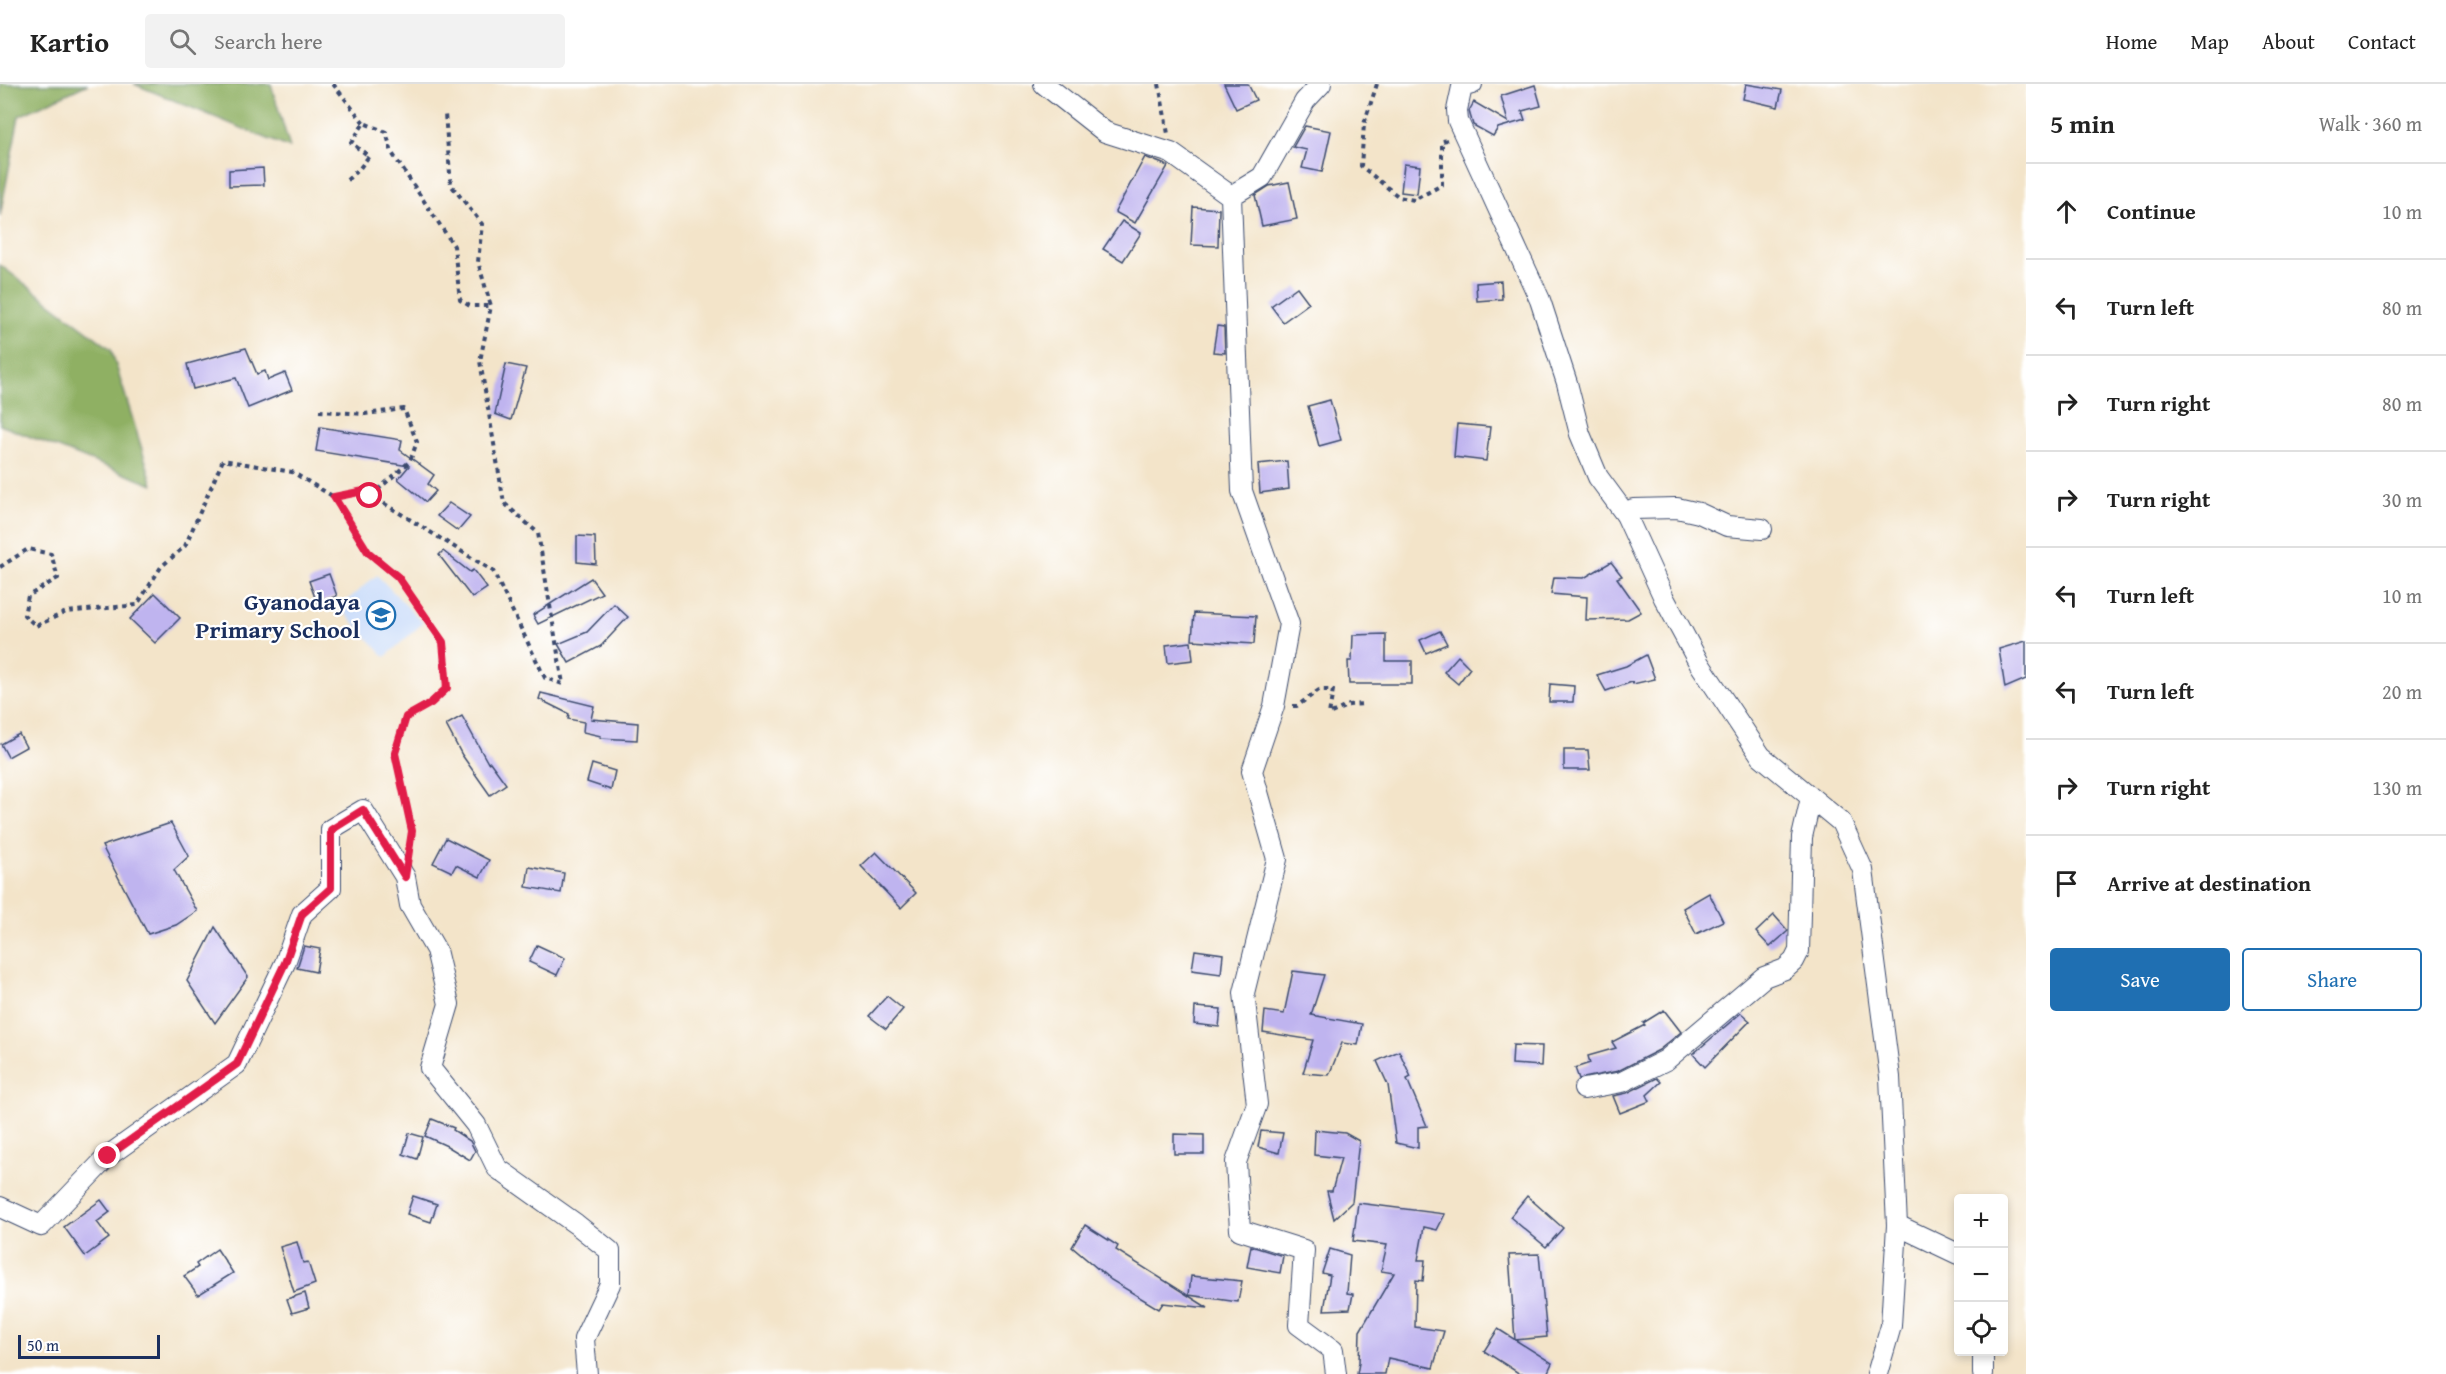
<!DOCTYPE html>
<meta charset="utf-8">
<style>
body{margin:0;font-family:"Gentium Book Plus",serif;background:#f2f2f2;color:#222}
.controls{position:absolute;right:18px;bottom:18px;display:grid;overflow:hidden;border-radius:6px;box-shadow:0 3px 9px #0003}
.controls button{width:54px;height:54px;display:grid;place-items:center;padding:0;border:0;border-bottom:2px solid #e0e0e0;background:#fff;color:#222;font:30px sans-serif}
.scale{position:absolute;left:18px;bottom:15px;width:142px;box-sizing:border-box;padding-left:6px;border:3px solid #1b2f5e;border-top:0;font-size:16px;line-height:21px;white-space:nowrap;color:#1b2f5e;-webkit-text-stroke:4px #fff;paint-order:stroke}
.stop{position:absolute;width:18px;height:18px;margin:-14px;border:4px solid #e11d48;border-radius:50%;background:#fff}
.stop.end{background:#e11d48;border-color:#fff;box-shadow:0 2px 6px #0008}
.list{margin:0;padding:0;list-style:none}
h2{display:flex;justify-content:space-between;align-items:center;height:78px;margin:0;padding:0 24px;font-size:26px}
h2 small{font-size:20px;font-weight:400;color:#767676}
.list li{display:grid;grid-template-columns:39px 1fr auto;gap:18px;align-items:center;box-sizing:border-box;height:96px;padding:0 24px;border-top:2px solid #e0e0e0}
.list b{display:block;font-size:22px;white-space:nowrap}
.list em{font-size:20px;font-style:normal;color:#767676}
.actions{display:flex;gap:12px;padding:18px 24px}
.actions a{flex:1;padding:14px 0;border:2px solid #1f6fb2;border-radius:6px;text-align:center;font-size:21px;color:#1f6fb2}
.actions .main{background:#1f6fb2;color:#fff}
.icon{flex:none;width:33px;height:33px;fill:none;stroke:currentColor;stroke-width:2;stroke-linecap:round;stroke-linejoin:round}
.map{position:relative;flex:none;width:2026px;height:1290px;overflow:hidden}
header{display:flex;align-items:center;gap:36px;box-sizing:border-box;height:84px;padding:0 30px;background:#fff;border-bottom:2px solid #e0e0e0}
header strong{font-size:28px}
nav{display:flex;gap:33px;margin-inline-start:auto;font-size:21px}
.search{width:420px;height:54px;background:#f2f2f2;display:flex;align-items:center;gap:15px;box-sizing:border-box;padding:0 21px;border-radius:6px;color:#767676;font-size:22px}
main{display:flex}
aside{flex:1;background:#fff}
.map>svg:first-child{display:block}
.built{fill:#c9dcf9}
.forest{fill:#8fb063;stroke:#557060;stroke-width:1.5}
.building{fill:#bfb4ef}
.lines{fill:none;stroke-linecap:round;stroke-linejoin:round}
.street-casing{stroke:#3b4a6e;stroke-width:22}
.path{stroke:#3b4a6e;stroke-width:4;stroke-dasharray:4.5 4.5;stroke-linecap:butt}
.street{stroke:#fff;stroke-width:20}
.route{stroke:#e11d48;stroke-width:8}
.labels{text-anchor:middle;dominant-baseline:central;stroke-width:4.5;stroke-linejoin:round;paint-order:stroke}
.poi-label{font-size:24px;font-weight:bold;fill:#1b2f5e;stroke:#fff;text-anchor:end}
</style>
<header>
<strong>Kartio</strong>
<div class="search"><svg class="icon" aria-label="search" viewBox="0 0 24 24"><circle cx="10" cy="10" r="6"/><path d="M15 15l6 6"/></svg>Search here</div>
<nav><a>Home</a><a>Map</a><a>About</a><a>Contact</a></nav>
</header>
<main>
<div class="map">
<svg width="2026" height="1290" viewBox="0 0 2026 1290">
<rect width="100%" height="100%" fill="#fff"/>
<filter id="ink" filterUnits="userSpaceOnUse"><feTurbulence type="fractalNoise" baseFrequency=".0167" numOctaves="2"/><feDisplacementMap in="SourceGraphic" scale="12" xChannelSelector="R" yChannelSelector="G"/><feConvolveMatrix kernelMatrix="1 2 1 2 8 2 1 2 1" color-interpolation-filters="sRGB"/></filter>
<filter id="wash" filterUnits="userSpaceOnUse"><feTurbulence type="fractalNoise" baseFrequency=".008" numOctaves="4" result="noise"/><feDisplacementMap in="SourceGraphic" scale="24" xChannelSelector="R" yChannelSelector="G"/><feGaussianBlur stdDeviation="1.35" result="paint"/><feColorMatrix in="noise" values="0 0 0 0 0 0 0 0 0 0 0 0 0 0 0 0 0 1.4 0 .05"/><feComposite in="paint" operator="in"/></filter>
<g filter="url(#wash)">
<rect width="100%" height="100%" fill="#f3e4c9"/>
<!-- built -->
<polygon class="built" points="377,491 423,539 385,573 339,523"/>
<!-- forest -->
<g class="forest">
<polygon points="0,0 88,0 19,32 0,132"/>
<polygon points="134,0 271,0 290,64"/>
<polygon points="0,181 111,265 153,401 0,341"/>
</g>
<g id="blocks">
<!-- building -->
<g class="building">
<polygon points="1224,0 1248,0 1256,16 1236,25"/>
<polygon points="1746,0 1782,6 1778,23 1743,15"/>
<polygon points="1535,1 1541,22 1522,27 1525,36 1498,44 1493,52 1473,41 1469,27 1474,18 1508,38 1501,12"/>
<polygon points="1305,42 1331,47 1322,88 1302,84 1307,66 1293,63"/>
<polygon points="1145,73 1168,82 1135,139 1115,128"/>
<polygon points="1404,80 1420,82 1417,110 1401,108"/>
<polygon points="263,84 264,101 229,102 229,86"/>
<polygon points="1289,98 1297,135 1262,142 1255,111 1269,102"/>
<polygon points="1193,123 1219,125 1218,162 1191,161"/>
<polygon points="1122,137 1141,149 1123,177 1103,165"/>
<polygon points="1501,197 1502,215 1477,217 1476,199"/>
<polygon points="1297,203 1309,219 1283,238 1271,222"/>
<polygon points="1217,242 1224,243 1225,269 1213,268"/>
<polygon points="246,264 257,290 265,287 268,296 285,289 292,306 248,324 236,294 193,305 187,280"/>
<polygon points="506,280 526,284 511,336 495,330"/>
<polygon points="1330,316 1341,356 1319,362 1308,322"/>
<polygon points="1457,340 1490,343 1486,377 1454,373"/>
<polygon points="320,343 402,356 400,366 434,391 428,400 436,407 426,418 398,395 409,382 316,367"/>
<polygon points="1287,377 1289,405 1260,409 1258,380"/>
<polygon points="449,419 470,433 458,447 437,432"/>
<polygon points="577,452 595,453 596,480 577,478"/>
<polygon points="443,467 470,488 473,486 487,504 472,514 439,471"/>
<polygon points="1611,478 1622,492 1617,494 1641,528 1628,535 1586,536 1587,513 1551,510 1554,493 1584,494"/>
<polygon points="329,490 337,512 317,519 309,497"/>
<polygon points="591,494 602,509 538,540 533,531"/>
<polygon points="155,509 180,534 155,559 130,535"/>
<polygon points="614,520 628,533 601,562 569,579 558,560 587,548"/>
<polygon points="1194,529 1256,532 1254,560 1192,556"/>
<polygon points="1440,547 1447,560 1426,569 1420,556"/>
<polygon points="1386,550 1386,577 1412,577 1412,600 1349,600 1348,577 1352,577 1353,551"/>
<polygon points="2026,557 2026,595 2005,604 1999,565"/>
<polygon points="1191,558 1193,576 1168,579 1166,561"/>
<polygon points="1646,571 1655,595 1633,600 1632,598 1606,607 1597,591 1626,582"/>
<polygon points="1458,572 1470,584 1458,600 1444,588"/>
<polygon points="1550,600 1574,602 1573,618 1549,618"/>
<polygon points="541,609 594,622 591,635 638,639 637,656 600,654 601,652 583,648 584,638 568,635 569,630 539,615"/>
<polygon points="462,632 488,679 490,678 506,700 490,711 462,671 446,641"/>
<polygon points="19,650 26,663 8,673 1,660"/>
<polygon points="1564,666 1588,666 1590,686 1564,686"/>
<polygon points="592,680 615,687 611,706 587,698"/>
<polygon points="171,739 189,772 174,786 197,827 176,841 148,850 102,762"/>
<polygon points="446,754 489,776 480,793 456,781 452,788 433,779"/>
<polygon points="876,768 916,809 901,824 861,782"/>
<polygon points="529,783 564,789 561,809 526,803"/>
<polygon points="1709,809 1723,837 1696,850 1683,824"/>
<polygon points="1774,831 1788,847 1770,863 1756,848"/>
<polygon points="215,843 248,893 215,939 187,897"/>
<polygon points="537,861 565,874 557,891 529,878"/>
<polygon points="304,862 320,865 316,888 297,884"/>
<polygon points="1195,866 1223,870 1221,890 1192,886"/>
<polygon points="1293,887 1324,891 1311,931 1362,940 1358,961 1342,959 1329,991 1303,989 1313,956 1263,948 1265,927 1284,930"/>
<polygon points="887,912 903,925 886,945 869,932"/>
<polygon points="1195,923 1221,925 1219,943 1194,940"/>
<polygon points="1664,926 1681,948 1659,966 1618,987 1579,995 1575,984 1590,979 1588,972 1616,964 1612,958 1645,941 1643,939"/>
<polygon points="1741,929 1750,937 1705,983 1693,970"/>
<polygon points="1513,961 1542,962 1541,982 1512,980"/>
<polygon points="1399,967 1411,993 1407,995 1427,1042 1418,1043 1418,1064 1396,1059 1388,1001 1377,977"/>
<polygon points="1657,994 1661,998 1647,1011 1650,1017 1620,1029 1613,1012 1627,1009"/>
<polygon points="432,1035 454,1044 453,1046 470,1057 475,1067 470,1076 447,1062 425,1052"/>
<polygon points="1315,1046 1345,1049 1359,1057 1352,1118 1334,1135 1327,1107 1332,1107 1341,1074 1314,1071"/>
<polygon points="1261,1047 1283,1049 1279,1069 1258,1063"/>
<polygon points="409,1049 423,1053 417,1075 403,1070"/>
<polygon points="1174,1050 1204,1051 1204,1070 1174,1070"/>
<polygon points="413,1112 437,1120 431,1138 407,1130"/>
<polygon points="1527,1112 1563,1144 1546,1163 1510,1133"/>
<polygon points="101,1116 110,1128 97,1138 109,1154 85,1172 64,1143"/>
<polygon points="1358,1119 1445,1130 1437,1146 1424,1143 1418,1176 1425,1176 1423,1197 1416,1196 1415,1243 1444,1247 1433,1284 1388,1274 1385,1290 1357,1290 1359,1279 1360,1247 1394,1189 1381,1187 1387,1161 1353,1157"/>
<polygon points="1085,1141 1118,1162 1116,1166 1208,1224 1163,1219 1159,1225 1111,1196 1072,1163"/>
<polygon points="297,1158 303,1179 308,1178 315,1200 294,1208 280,1163"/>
<polygon points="1251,1162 1283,1172 1280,1189 1247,1183"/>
<polygon points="217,1165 233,1189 198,1211 184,1192 198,1183 196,1180"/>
<polygon points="1330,1165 1350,1171 1347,1209 1353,1210 1350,1225 1324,1226 1330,1191 1322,1189"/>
<polygon points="1539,1170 1547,1253 1515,1256 1509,1171"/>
<polygon points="1191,1192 1242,1197 1238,1218 1189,1211"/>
<polygon points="305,1209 309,1224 292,1229 287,1215"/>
<polygon points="1498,1245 1552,1279 1547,1290 1520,1290 1484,1267"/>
</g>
</g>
</g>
<g filter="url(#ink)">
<use href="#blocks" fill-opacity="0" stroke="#3b4a6e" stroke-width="1.5"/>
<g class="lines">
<!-- street casing -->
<g class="street-casing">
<g id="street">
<polyline points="1044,0 1105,48 1171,69 1231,112 1242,407 1289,540 1274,622 1252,687 1277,775 1244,909 1257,1020 1236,1078 1240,1146 1304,1166 1299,1241 1333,1266 1336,1290"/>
<polyline points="1472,0 1462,3 1457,26 1458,37 1540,216 1567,299 1580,350 1598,393 1626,431 1664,514 1699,579 1761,672 1841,738 1863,786 1890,993 1897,1141 1891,1242 1877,1290"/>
<polyline points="1231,112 1262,93 1305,17 1321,0"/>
<polyline points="1626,431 1633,425 1677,424 1699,429 1727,442 1762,445"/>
<polyline points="1584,1005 1622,998 1666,976 1764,893 1785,885 1794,877 1799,867 1802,753 1811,714"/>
<polyline points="0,1123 41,1142 108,1072 237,980 285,879 302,830 331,804 331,745 363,726 405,793 410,821 436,866 449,920 430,984 476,1041 497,1084 576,1140 610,1167 610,1200 584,1255 587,1290"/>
<polyline points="1897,1141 1958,1170"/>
<polyline points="1983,1268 1983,1290"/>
</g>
</g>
<!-- path -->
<g class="path">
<polyline points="333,0 364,39"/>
<polyline points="1159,0 1168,50"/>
<polyline points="1377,0 1364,40 1361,82 1399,113 1414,116 1442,101 1442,57 1448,56"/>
<polyline points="347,96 360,84 369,72 351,59 364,39 386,48 392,69 454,162 460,216 470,222 491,222"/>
<polyline points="319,327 365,330 404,325 417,358 410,377 371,412"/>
<polyline points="334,413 364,407 493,487 545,594 563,600 538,449 504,419 480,277 491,222 478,178 482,140 451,101 445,30"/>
<polyline points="0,483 28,465 51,470 58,494 28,512 24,531 36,542 66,528 137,521 161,483 185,462 223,376 292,388 334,413 367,468 398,493 443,558 447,604 431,619 406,633 395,669 412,747 409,766"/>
<polyline points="1293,622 1297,622 1319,606 1333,606 1329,630 1349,621 1364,620"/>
</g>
<!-- street -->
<use href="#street" class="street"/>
</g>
</g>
<g class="lines" filter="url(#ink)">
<!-- route -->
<polyline class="route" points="108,1072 237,980 285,879 302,830 331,804 331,746 363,726 405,793 412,747 395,669 406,633 431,619 447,604 443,558 398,493 368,468 334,413 364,407 370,412"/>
</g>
<!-- icons -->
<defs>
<g id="school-ring" transform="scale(1.5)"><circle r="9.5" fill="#fff" stroke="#1f6fb2" stroke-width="1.5"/><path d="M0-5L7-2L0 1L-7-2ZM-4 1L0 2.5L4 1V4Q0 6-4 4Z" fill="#1f6fb2"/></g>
</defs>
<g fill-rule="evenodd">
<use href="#school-ring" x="381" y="531"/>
</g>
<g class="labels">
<!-- poi labels -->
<g class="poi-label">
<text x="360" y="517">Gyanodaya<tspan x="360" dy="28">Primary School</tspan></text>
</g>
</g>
</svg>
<div class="controls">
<button>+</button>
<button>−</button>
<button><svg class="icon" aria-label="locate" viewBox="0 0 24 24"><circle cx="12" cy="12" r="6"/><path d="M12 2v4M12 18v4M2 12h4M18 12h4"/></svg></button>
</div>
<div class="scale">50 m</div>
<div class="stop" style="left:370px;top:412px"></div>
<div class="stop end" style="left:108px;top:1072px"></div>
</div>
<aside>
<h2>5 min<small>Walk · 360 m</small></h2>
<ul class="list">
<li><svg class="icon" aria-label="ahead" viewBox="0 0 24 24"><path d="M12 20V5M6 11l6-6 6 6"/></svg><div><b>Continue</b></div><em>10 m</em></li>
<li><svg class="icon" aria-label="left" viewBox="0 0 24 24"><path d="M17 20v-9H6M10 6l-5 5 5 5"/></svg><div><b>Turn left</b></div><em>80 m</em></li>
<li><svg class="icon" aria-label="right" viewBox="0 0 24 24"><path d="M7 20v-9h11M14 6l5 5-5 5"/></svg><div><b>Turn right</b></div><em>80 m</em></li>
<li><svg class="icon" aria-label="right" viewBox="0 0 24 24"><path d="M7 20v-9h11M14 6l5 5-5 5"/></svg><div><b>Turn right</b></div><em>30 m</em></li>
<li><svg class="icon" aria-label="left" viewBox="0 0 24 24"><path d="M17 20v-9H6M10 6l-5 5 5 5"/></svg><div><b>Turn left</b></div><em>10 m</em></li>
<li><svg class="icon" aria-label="left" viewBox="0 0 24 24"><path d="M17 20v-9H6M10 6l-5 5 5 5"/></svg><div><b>Turn left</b></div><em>20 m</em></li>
<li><svg class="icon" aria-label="right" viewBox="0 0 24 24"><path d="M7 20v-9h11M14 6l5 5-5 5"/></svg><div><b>Turn right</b></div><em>130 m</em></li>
<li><svg class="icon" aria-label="arrive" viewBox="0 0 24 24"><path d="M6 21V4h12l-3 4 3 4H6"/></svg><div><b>Arrive at destination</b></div></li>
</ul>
<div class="actions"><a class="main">Save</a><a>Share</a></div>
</aside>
</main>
